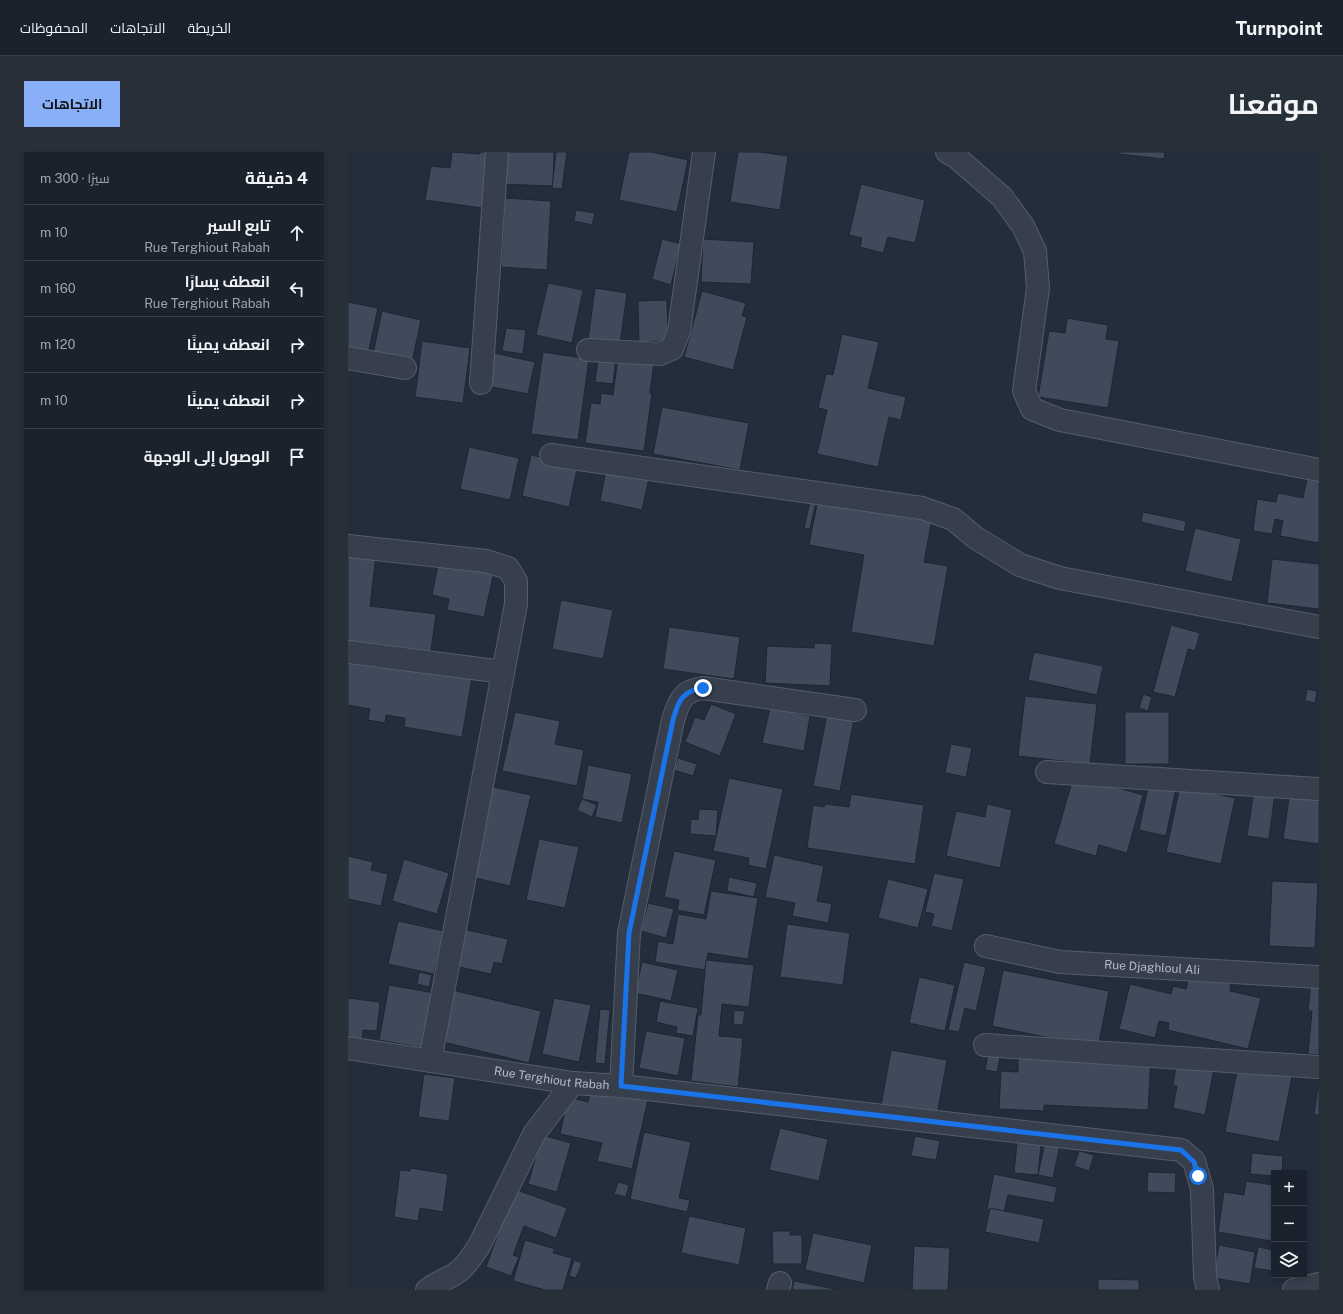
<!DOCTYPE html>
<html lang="ar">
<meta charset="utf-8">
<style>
body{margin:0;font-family:"Public Sans",Cairo,sans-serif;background:#272f39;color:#f1f3f6;direction:rtl}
.controls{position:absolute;right:12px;bottom:12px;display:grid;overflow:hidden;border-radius:0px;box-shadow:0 2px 6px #0003}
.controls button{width:36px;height:36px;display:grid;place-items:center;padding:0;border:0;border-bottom:1px solid #383f49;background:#1a222d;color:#f1f3f6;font:20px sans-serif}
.stop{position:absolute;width:12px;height:12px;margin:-9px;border:3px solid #1a73e8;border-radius:50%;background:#fff}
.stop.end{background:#1a73e8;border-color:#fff;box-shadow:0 1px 4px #0008}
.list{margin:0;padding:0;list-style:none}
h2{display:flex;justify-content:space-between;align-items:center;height:52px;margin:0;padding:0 16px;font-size:17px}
h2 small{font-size:13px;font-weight:400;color:#9fa4aa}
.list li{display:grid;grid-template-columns:26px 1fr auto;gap:12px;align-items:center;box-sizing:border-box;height:56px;padding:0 16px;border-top:1px solid #383f49}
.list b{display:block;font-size:15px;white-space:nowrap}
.list p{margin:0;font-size:13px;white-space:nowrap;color:#9fa4aa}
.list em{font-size:13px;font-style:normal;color:#9fa4aa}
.icon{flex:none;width:22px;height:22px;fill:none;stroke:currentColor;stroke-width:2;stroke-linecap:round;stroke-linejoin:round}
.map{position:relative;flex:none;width:971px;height:1138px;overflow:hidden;direction:ltr;border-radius:0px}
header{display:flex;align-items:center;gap:24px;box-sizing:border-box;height:56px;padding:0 20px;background:#1a222d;border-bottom:1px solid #383f49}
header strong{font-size:19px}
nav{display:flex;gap:22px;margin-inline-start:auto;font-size:14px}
.intro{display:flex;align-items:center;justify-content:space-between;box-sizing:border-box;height:96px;padding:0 24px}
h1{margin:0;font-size:28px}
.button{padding:10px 18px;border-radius:0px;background:#88aff7;color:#111;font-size:14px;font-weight:700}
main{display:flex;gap:24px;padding:0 24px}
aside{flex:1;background:#1a222d;border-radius:0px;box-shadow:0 2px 6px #0003}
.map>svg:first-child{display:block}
.building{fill:#3f4b5b;stroke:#1e2633}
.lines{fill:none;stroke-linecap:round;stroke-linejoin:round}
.minor-casing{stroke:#555d6a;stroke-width:24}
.minor{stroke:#373f4c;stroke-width:22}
.route{stroke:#1a73e8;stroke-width:5}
.labels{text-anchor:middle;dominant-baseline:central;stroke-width:3.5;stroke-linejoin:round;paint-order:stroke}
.street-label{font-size:12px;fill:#b3bac8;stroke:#1c2431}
</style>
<header>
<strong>Turnpoint</strong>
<nav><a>الخريطة</a><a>الاتجاهات</a><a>المحفوظات</a></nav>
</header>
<div class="intro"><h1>موقعنا</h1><a class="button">الاتجاهات</a></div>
<main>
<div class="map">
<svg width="971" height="1138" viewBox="0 0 971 1138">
<rect width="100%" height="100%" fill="#232d3c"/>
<!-- building -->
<g class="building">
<polygon points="104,0 132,2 132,0 142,0 134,56 77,48 83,14 102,16"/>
<polygon points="153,0 206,0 205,34 151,32"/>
<polygon points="208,0 219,0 214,37 204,36"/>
<polygon points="281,0 303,0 340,8 329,60 271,48"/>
<polygon points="390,0 411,0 440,4 432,58 382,50"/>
<polygon points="772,0 817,0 816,7 771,2"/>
<polygon points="513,32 577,48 567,91 540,85 535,101 512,95 514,86 501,83"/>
<polygon points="157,46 203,49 199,118 153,115"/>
<polygon points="228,58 247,61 244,73 226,69"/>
<polygon points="314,87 333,92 323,133 304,127"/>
<polygon points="355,87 406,90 403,132 353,130"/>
<polygon points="200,131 235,138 224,191 188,183"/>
<polygon points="247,136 279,141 272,192 240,188"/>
<polygon points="354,139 398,151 394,164 399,165 385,218 336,205"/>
<polygon points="319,148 320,189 291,190 290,149"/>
<polygon points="0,150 30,156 20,202 0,198"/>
<polygon points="34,159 73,168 64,210 25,202"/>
<polygon points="719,166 760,173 758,187 771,189 760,256 690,245 701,179 717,181"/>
<polygon points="158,176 178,178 175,202 154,199"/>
<polygon points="494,182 531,190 520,236 558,245 553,268 541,265 530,315 469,302 479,258 470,256 478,222 485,223"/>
<polygon points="74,189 122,196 115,251 67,245"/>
<polygon points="195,200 241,207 230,288 183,282"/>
<polygon points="146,201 187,210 180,242 139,234"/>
<polygon points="251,202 268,204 265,232 247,230"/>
<polygon points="270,205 306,210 302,241 304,241 296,299 237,291 243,251 252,252 253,241 265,243"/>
<polygon points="314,255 401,271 392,318 305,302"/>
<polygon points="121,295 171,306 162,348 112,337"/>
<polygon points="183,303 230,313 221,355 174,344"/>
<polygon points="259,313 302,322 294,358 252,349"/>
<polygon points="960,322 971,325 971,391 932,384 935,369 927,367 924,382 905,379 909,347 928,350 930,341 955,346"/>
<polygon points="470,347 584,367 576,410 600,414 586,494 503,480 516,403 461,393"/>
<polygon points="462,349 468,350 462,377 456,376"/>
<polygon points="795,360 838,369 836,380 793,370"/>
<polygon points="847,376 893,387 884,430 837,419"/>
<polygon points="0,399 28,403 22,454 88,462 83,499 0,489"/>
<polygon points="924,407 971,412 971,457 919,451"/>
<polygon points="91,408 146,420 136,465 99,458 101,447 84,443"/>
<polygon points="213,448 265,458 255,507 204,497"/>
<polygon points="823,473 852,481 847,499 840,497 827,545 805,540"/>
<polygon points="321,475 392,485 386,527 315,517"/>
<polygon points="466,491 484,492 482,534 417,531 419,494 466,496"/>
<polygon points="686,500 755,514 749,543 680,528"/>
<polygon points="0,504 124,525 114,585 56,575 57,566 38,563 37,571 20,568 22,557 0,553"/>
<polygon points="959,537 969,539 967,551 957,549"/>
<polygon points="795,542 804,545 800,559 791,556"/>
<polygon points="677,544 749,552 742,612 670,604"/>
<polygon points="363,552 388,562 372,604 337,590 347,565 356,568"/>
<polygon points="422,556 462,564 456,599 414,591"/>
<polygon points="167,560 212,569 207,592 236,598 229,634 154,619"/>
<rect x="777" y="560" width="44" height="52"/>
<polygon points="479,562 506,567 492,639 465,634"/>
<polygon points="603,592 624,596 618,625 597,621"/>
<polygon points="330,606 349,612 345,624 326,618"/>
<polygon points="240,613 284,622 274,671 247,665 250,650 234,647"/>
<polygon points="726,623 795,643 779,701 751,693 748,704 706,692"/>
<polygon points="381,626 435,637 418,717 400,713 401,706 365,699"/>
<polygon points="801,630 828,636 818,684 791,678"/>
<polygon points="140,634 183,643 162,734 119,724"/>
<polygon points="832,634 887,646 873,712 818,700"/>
<polygon points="906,638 927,641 921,687 899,684"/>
<polygon points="942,640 971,644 971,692 935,687"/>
<polygon points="503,642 576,653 567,712 459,696 465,653 476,655 477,652 501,655"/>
<polygon points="234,647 249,653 244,665 229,658"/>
<polygon points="639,652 664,658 652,716 598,704 608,659 637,665"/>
<polygon points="351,657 370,658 368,684 342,682 343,667 350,668"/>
<polygon points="191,687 231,695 217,756 178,748"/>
<polygon points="326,699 368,708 356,763 329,758 331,748 316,745"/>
<polygon points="426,703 476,714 469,749 484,752 480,771 444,764 447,751 417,745"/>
<polygon points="0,704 25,710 23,718 40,722 33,754 0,747"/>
<polygon points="56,707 101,721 89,762 44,749"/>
<polygon points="586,721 616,727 604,779 583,774 586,762 577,760"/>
<polygon points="381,725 409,731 406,745 379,739"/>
<polygon points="540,727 580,737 570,776 530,766"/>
<polygon points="924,729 970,731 967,796 921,794"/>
<polygon points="363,739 410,746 400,807 360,801 357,818 307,810 310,789 325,792 330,762 358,767"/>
<polygon points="300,751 326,757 318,786 293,779"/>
<polygon points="50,769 96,779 86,822 40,812"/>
<polygon points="439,772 502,781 495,833 432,825"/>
<polygon points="115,777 160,787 154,812 146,810 143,822 107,814"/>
<polygon points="358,808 406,813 401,855 374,852 371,884 395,886 390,935 343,929 350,863 353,863"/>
<polygon points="294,810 330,818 323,849 287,841"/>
<polygon points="616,810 638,815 628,859 617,856 611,880 600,878"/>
<polygon points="655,818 761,839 750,896 644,874"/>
<polygon points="71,820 84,823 81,835 69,832"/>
<polygon points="841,824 866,830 867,828 883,832 882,839 913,846 900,897 820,878 821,871 811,869 807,886 771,877 782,832 823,842 825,834 838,837"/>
<polygon points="571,825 607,833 597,879 561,871"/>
<polygon points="963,830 971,831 971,903 960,902 964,859 960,859"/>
<polygon points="41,833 92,842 81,897 31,888"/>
<polygon points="104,838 193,859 181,911 91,889"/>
<polygon points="0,846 32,850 29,879 15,878 14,891 0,888"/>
<polygon points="206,846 243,853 231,910 194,902"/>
<polygon points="312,849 350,856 345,884 328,881 329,875 308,870"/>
<polygon points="252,857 262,858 257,912 247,911"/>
<polygon points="386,858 397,859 395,873 385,872"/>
<polygon points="298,879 337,886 330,924 291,916"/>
<polygon points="641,897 653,900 649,920 637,918"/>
<polygon points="543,898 599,908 589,963 533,954"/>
<polygon points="670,900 803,906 800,958 696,953 696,959 651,957 653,919 670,920"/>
<polygon points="829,909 866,917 857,963 825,956 829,934 825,933"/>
<polygon points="890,914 944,924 931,990 877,980"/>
<polygon points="76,922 107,926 101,969 70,965"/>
<polygon points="971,926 971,963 966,963"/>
<polygon points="243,935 300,948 284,1017 249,1009 254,991 212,982 220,945 240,950"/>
<polygon points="432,976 480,987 471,1029 421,1018"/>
<polygon points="296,980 343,990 331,1046 342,1048 339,1060 282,1047"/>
<polygon points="194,983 223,991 209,1040 180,1032"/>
<polygon points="567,984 592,989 588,1008 563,1004"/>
<polygon points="669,990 693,992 690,1023 666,1021"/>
<polygon points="697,990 712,993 705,1026 690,1023"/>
<polygon points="731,999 746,1003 741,1019 726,1014"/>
<polygon points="904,1001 935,1004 934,1021 926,1021 926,1024 902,1022"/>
<polygon points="63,1016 100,1022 95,1060 72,1056 70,1069 46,1065 52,1018 62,1019"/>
<polygon points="800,1020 828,1021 827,1041 799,1040"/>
<polygon points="646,1022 709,1035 706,1051 660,1043 656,1060 639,1057"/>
<polygon points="898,1029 926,1033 926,1069 923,1089 870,1080 876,1040 896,1043"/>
<polygon points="270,1030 281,1033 278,1045 266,1042"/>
<polygon points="166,1037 219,1056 208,1086 176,1074 165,1103 171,1105 163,1124 138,1115"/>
<polygon points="642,1056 696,1067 691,1091 637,1080"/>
<polygon points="341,1064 398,1076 391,1113 333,1101"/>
<polygon points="424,1079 442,1079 442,1083 454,1083 454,1112 425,1112"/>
<polygon points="465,1081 524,1093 516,1131 457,1118"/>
<polygon points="177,1088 207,1097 205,1101 224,1106 215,1138 197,1138 165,1129"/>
<polygon points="871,1093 907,1100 902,1132 865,1126"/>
<polygon points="566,1094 602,1096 600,1138 564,1138"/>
<polygon points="910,1095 926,1098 925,1119 906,1116"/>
<polygon points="226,1108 234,1111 228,1126 221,1124"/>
<polygon points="750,1127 791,1128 791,1138 750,1138"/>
<polygon points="446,1129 492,1138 444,1138"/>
</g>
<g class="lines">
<!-- minor casing -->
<g class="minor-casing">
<g id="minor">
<polyline points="599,0 608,5 654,45 675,74 687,99 690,136 676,239 684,257 712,268 971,318"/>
<polyline points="240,198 312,202 324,197 331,179 356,0"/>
<polyline points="0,206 57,216"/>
<polyline points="133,231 149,0"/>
<polyline points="203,303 574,356 605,367 628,386 672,413 712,426 971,475"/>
<polyline points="0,394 138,409 160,416 168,429 168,452 82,909"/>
<polyline points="0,500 155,520"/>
<polyline points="699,620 971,637"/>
<path id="s1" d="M638,794L712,810L971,825"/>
<polyline points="637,893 971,915"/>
<path id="s2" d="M0,896L225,931L273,934L833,998L846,1009L854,1037L857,1125L860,1138"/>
<path d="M273,934L281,781L325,568C331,549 334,539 355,536L507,558"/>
<path d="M79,1138C89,1130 101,1127 111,1119C120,1112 125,1102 131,1094L186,982L225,931"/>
<polyline points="430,1138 432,1131"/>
<polyline points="946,1138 971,1132"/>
</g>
</g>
<!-- minor -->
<use href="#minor" class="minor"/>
</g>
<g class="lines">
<!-- route -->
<path class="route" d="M355,536C334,539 330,549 325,568L281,781L273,934L833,998L846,1010L850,1024"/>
</g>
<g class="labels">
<!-- street labels -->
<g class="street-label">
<text stroke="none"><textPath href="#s1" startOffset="168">Rue Djaghloul Ali</textPath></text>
<text stroke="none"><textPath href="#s2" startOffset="206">Rue Terghiout Rabah</textPath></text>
</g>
</g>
</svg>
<div class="controls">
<button>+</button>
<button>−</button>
<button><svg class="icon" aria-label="layers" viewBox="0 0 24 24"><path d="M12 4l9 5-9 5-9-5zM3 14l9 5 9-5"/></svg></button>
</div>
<div class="stop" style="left:850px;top:1024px"></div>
<div class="stop end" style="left:355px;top:536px"></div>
</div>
<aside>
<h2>4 دقيقة<small>سيرًا · 300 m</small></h2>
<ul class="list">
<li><svg class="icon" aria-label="ahead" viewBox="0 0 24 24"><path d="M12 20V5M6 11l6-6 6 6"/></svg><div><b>تابع السير</b><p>Rue Terghiout Rabah</p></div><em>10 m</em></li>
<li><svg class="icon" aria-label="left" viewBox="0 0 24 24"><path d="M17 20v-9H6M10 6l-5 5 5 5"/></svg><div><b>انعطف يسارًا</b><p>Rue Terghiout Rabah</p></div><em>160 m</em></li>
<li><svg class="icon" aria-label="right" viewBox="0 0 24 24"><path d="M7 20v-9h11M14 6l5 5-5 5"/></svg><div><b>انعطف يمينًا</b></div><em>120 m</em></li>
<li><svg class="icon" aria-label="right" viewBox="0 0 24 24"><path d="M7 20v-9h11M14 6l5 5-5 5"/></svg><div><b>انعطف يمينًا</b></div><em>10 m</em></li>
<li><svg class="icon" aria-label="arrive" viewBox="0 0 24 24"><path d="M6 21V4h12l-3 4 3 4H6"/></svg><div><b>الوصول إلى الوجهة</b></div></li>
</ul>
</aside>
</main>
